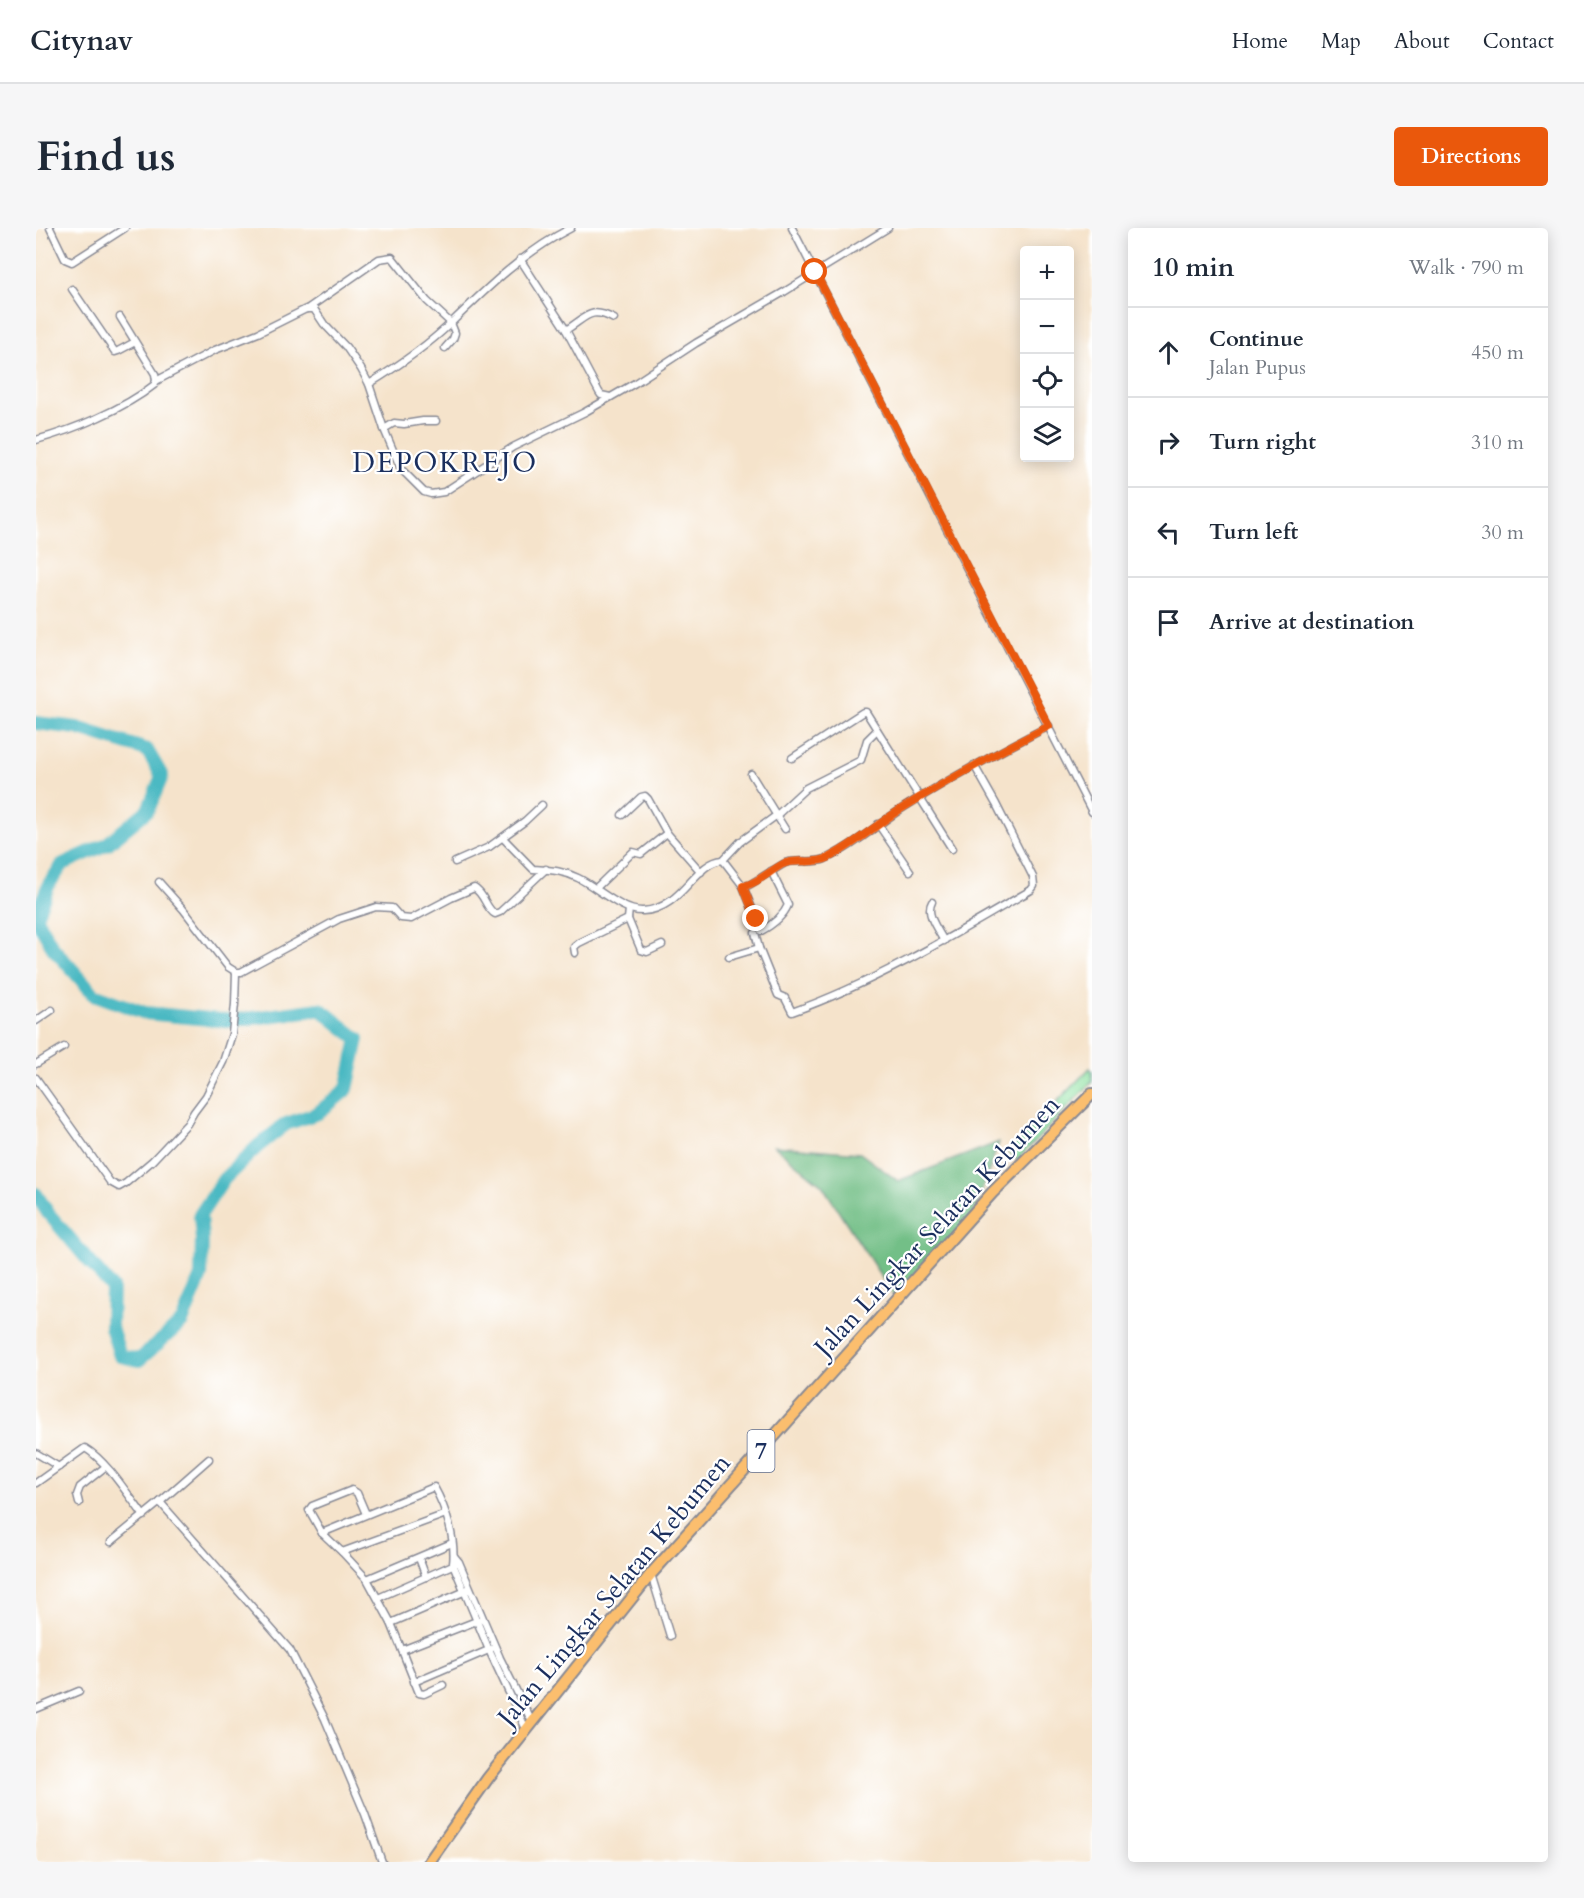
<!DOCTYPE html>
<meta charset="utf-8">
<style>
body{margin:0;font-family:Cardo,serif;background:#f6f6f7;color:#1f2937}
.controls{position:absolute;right:18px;top:18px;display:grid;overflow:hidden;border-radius:6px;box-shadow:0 3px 15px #0003}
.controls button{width:54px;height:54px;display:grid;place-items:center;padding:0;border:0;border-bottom:2px solid #e0e1e3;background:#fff;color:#1f2937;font:30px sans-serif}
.stop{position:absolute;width:18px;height:18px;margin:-14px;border:4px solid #ea580c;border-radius:50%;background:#fff}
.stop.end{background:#ea580c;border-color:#fff;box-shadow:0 2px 6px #0008}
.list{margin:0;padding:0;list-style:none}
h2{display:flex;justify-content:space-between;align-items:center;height:78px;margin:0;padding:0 24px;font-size:26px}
h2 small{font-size:20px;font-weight:400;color:#747a83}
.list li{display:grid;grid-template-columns:39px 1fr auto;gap:18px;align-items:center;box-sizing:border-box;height:90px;padding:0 24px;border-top:2px solid #e0e1e3}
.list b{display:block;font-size:22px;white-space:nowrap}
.list p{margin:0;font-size:20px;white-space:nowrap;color:#747a83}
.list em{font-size:20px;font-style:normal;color:#747a83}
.icon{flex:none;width:33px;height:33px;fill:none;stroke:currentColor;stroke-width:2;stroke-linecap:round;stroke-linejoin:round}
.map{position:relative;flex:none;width:1056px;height:1634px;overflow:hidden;border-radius:6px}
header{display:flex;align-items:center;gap:36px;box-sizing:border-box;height:84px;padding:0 30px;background:#fff;border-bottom:2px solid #e0e1e3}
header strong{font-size:28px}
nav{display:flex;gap:33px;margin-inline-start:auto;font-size:21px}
.intro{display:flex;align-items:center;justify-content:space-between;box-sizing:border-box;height:144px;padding:0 36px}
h1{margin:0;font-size:42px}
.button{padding:15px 27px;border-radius:6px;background:#ea580c;color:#fff;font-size:21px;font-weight:700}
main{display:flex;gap:36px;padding:0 36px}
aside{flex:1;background:#fff;border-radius:6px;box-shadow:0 3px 15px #0003}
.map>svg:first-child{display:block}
.green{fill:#8fe1a1;stroke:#558880;stroke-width:1.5}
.forest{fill:#73bf87;stroke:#477772;stroke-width:1.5}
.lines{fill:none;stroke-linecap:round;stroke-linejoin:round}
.river{stroke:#4bb9c3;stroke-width:14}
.minor-casing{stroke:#888994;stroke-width:9}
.trunk-casing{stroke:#888994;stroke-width:14}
.minor{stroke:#fff;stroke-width:6}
.trunk{stroke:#fbbe6e;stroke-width:10}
.route{stroke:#ea580c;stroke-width:8}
.labels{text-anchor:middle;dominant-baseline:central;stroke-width:4.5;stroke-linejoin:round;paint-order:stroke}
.shield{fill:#fff;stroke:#5f6d8e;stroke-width:1.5}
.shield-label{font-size:24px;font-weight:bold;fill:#1b2f5e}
.street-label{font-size:26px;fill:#1b2f5e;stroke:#fff}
.quarter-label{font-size:28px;letter-spacing:1.5px;fill:#1b2f5e;stroke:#fff}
</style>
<header>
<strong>Citynav</strong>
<nav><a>Home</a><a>Map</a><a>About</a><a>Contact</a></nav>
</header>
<div class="intro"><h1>Find us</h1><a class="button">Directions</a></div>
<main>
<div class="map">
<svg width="1056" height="1634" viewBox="0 0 1056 1634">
<rect width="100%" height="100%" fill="#fff"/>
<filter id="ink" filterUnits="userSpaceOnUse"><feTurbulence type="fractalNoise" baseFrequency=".0167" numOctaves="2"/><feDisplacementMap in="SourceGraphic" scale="12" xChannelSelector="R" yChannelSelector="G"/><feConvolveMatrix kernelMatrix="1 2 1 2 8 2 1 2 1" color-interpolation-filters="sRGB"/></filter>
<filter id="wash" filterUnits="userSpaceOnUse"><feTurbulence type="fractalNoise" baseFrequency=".008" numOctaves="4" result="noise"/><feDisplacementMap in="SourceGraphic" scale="24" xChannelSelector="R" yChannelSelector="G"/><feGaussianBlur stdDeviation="1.35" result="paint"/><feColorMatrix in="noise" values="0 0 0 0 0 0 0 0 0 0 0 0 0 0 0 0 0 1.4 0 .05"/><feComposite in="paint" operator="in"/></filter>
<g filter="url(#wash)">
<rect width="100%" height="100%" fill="#f5e3cb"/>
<!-- green -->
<polygon class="green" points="1054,840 1056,843 1056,854 981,932 972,924"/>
<!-- forest -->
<polygon class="forest" points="963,914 936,991 861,1073 786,957 738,918 824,925 862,953"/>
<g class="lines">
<!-- river -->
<g class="river">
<polyline points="0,495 41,500 111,522 126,548 112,582 71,616 27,636 13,656 0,688"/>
<polyline points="0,690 17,720 58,766 109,785 194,793 284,781 322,811 311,861 282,885 250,896 222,918 188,951 164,987 166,1012 165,1048 146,1094 103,1132 84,1128 75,1099 76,1060 12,985 0,966"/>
</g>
</g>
</g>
<g filter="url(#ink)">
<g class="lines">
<!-- minor casing -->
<g class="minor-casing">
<g id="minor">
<polyline points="14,0 29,31 36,34 89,0"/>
<polyline points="756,0 1056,584"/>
<polyline points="484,31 530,102 563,164 565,167 574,169"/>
<polyline points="36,61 79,124 82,123 99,114"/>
<polyline points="271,81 343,31 356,29 391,73 415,95 419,105 417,111 409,120"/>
<path d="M530,102C551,89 554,78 578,91"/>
<polyline points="120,153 179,122 222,105 270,81 278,81 288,96 310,119 325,141 333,156 348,201 365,241 388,264 395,266 408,264 477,219 549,184 599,155 660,115 748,64 852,0"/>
<path d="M333,156C362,138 390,119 415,95C452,59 488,24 535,0"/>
<polyline points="348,201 358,195 368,196 387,193 400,193"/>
<path d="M0,212C37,202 88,181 118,157L120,153L119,146L84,89"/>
<polyline points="756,530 827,484 830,484 916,621"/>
<polyline points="715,546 749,601"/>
<polyline points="586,587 605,569 609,568 612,571 631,605 665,644"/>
<polyline points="842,596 874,643"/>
<path d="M467,610L497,641C514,642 525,642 542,650C561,659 586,684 607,683C647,681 658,634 687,632L707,658L725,703C736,697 747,689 752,677L735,643"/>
<polyline points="687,632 704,614 741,587 770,560 825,532 831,512 841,502"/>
<polyline points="419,634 453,619 489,593 506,577"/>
<path d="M123,654L147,681L192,739L200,744H205L303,691L340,679L356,680L365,690L375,691L415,670L438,660C449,666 449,680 459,686L464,684L510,641"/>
<path d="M707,658L713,657L749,635C762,631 777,636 789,631C818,618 843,595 870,578C916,549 965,523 1013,498"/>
<polyline points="560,660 597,624 605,626 631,605"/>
<path d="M896,674C889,686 902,702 908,713"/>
<polyline points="593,681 592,691 605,722 611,724 626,717"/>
<path d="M719,705L723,720L742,767L749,770L756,784C840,754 918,707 995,662L998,658L997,649L960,576L938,537"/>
<polyline points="539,725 538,719 543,715 592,691"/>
<polyline points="693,729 723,720"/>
<polyline points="0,793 16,782"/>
<polyline points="0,836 28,819"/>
<polyline points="0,850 74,954 83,959 90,955 116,933 151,896 158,884 170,868 187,834 196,806 199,776 200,744"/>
<polyline points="0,1225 23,1239"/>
<path d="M0,1255L49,1220C71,1233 92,1267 108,1288"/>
<polyline points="124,1274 254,1422 289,1491 329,1586 346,1634"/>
<polyline points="43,1275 41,1267 44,1259 69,1239"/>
<polyline points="330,1286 321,1265 316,1262 276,1278 273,1282 286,1305 306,1324 331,1351 355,1395 383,1465 388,1466 407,1457"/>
<path d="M286,1305L398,1259C410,1280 420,1312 417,1336L453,1422L490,1501"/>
<polyline points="75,1314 124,1274 173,1231"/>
<polyline points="306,1324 410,1286"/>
<polyline points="418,1328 423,1334 464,1430 496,1494"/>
<polyline points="383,1330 390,1349"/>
<polyline points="615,1346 634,1408"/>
<polyline points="331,1351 416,1315"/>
<polyline points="342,1370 421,1335"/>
<polyline points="355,1395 432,1362"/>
<polyline points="366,1422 443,1392"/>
<polyline points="378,1454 455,1421"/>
<polyline points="0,1481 43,1463"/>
</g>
</g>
<!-- trunk casing -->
<g class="trunk-casing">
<polyline id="trunk" points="393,1634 452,1550 615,1346 956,965 1056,866"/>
</g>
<!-- minor -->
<use href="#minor" class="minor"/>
<!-- trunk -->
<use href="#trunk" class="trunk"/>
</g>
</g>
<g class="lines" filter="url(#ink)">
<!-- route -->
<path class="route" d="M720,691L707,658C719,657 735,642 747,636C761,630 777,637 792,630C818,617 840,597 865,581C913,551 963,524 1013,498L779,44"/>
</g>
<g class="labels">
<!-- shield labels -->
<rect class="shield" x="711.5" y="1202" width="27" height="42" rx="4.5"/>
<g class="shield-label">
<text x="725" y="1223">7</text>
</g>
<!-- street labels -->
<g class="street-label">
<text transform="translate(901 998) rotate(-47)">Jalan Lingkar Selatan Kebumen</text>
<text transform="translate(578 1362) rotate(-50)">Jalan Lingkar Selatan Kebumen</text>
</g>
<!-- quarter labels -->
<g class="quarter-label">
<text x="409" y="235">DEPOKREJO</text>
</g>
</g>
</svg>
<div class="controls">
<button>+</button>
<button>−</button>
<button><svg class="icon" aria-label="locate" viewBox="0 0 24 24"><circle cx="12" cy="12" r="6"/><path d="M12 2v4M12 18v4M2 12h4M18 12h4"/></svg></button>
<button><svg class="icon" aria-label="layers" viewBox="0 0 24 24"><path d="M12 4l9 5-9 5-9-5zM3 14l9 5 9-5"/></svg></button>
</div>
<div class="stop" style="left:779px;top:44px"></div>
<div class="stop end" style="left:720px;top:691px"></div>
</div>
<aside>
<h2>10 min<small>Walk · 790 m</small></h2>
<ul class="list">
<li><svg class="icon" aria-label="ahead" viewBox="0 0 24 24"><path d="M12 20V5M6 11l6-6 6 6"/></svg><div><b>Continue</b><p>Jalan Pupus</p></div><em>450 m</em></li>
<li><svg class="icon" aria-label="right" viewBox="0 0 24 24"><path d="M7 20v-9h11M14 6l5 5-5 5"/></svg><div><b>Turn right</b></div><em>310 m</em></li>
<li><svg class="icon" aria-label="left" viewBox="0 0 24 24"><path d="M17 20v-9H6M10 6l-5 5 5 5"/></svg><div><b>Turn left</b></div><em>30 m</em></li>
<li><svg class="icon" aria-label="arrive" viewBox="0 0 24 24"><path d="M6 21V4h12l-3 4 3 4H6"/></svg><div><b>Arrive at destination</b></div></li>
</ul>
</aside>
</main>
